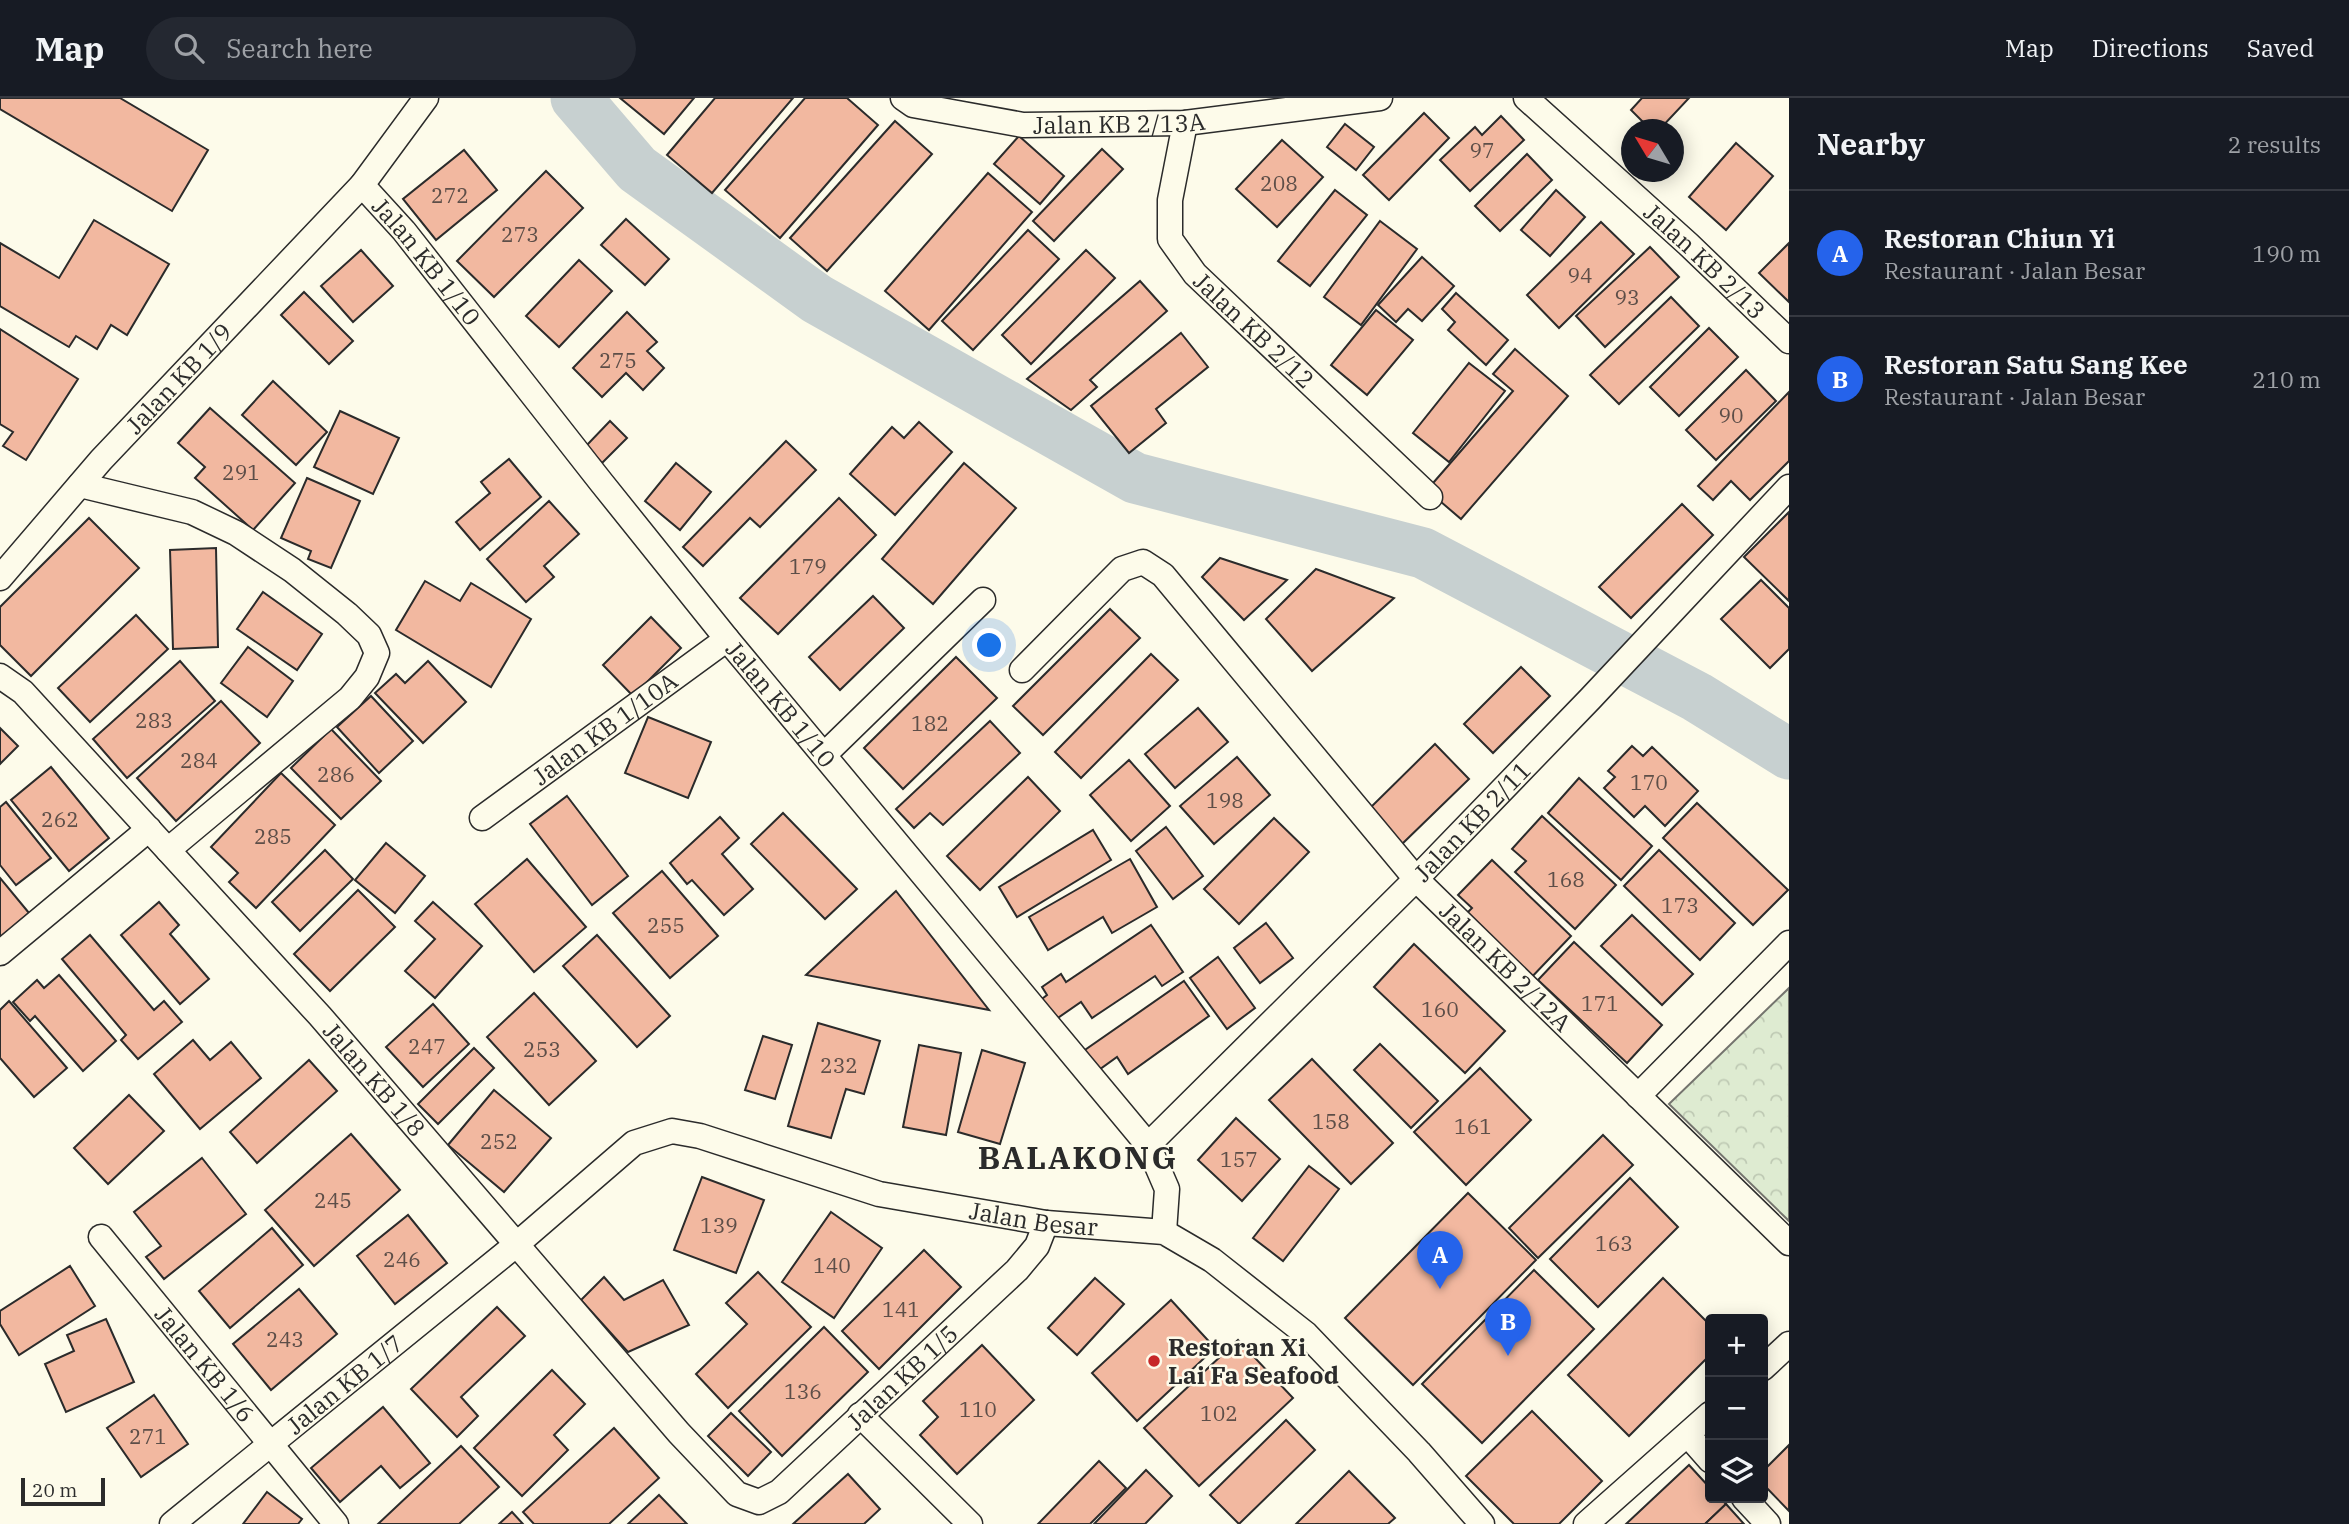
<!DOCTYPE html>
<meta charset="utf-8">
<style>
body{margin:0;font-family:"IBM Plex Serif",serif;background:#242831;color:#f1f3f6}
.controls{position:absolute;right:21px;bottom:21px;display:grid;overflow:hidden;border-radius:7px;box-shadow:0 4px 18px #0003}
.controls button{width:63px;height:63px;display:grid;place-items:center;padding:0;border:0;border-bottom:2px solid #363941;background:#171b24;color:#f1f3f6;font:35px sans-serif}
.compass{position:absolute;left:1621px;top:21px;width:63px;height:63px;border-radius:50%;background:#171b24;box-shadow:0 4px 18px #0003;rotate:308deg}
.scale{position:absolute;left:21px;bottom:18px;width:84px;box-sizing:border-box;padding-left:7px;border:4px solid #2b2b2b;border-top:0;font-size:19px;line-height:24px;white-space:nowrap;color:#2b2b2b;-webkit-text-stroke:5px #fdfbea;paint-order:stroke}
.you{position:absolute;left:990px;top:548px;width:24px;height:24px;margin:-18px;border:5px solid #fff;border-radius:50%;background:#1a73e8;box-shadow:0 0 0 10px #1a73e833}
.badge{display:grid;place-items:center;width:46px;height:46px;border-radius:50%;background:#2563eb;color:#fff;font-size:23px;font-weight:700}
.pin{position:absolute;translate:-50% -58px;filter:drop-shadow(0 2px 4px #0008)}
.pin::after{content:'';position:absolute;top:37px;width:24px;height:21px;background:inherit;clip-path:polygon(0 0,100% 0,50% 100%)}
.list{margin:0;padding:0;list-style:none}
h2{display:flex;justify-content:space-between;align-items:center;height:91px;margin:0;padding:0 28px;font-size:30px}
h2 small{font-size:23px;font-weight:400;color:#9ea1a6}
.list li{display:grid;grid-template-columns:46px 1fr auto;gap:21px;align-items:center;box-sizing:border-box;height:126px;padding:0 28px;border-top:2px solid #363941}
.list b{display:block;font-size:26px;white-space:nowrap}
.list p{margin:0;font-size:23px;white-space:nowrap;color:#9ea1a6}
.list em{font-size:23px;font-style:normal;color:#9ea1a6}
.icon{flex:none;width:38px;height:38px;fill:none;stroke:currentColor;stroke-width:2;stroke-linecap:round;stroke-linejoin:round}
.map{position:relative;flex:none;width:1789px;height:1426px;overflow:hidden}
header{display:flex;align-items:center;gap:42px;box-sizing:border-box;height:98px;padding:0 35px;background:#171b24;border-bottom:2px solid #363941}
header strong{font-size:33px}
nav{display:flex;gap:38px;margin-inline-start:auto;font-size:24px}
.search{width:490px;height:63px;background:#242831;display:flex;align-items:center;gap:18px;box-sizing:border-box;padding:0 24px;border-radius:38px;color:#9ea1a6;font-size:26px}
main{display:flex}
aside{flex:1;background:#171b24}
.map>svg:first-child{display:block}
.forest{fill:url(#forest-crowns);stroke:#74746e;stroke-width:2}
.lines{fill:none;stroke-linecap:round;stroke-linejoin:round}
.river{stroke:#c7d0d0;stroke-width:51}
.building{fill:#f2b8a0;stroke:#2b2b2b;stroke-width:2}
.minor-casing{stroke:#2b2b2b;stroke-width:27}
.minor{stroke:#fdfbea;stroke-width:24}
.poi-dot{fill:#c62828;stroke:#fdfbea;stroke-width:2.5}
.labels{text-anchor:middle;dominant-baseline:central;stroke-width:5;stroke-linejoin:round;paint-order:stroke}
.number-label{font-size:21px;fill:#5d4e48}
.street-label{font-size:24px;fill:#2b2b2b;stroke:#fdfbea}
.poi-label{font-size:24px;font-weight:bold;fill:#2b2b2b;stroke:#fdfbea;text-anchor:start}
.district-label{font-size:32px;font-weight:bold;letter-spacing:2px;fill:#2b2b2b;stroke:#fdfbea}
</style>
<header>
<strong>Map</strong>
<div class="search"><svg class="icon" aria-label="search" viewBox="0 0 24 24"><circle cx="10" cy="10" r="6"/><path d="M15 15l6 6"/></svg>Search here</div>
<nav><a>Map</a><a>Directions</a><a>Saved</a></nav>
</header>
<main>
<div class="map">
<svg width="1789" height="1426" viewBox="0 0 1789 1426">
<defs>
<pattern id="forest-crowns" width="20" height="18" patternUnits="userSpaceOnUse" patternTransform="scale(1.75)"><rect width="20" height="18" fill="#deebd1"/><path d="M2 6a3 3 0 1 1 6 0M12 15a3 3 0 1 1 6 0" fill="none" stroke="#bfcab4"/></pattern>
</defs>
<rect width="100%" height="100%" fill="#fdfbea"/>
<!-- forest -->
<polygon class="forest" points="1789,890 1789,1123 1669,1006"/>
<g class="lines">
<!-- river -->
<polyline class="river" points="576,0 637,71 817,201 1135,380 1423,455 1697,599 1789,656"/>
</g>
<!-- building -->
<g class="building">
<polygon points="0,0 120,0 208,52 172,113 0,11"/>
<polygon points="620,0 694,0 664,36"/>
<polygon points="715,0 793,0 712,95 667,57"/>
<polygon points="805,0 847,0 878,27 780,140 725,92"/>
<polygon points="1642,0 1689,0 1659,32 1651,32 1631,12"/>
<polygon points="1424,15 1449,40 1389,102 1363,77"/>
<polygon points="1501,18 1524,42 1470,93 1440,62 1475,29 1482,37"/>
<polygon points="895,23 932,56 827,173 790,140"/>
<polygon points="1345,26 1374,49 1356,72 1327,49"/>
<polygon points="1019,38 1064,78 1040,106 994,66"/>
<polygon points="1282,42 1323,79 1277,129 1236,91"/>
<polygon points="1736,45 1773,78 1726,132 1689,99"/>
<polygon points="1102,51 1123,71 1054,143 1033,123"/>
<polygon points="464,52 497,92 436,142 403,101"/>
<polygon points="1527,56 1552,82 1500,133 1475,108"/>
<polygon points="546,73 583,110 494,199 457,163"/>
<polygon points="988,75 1032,114 929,232 885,193"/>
<polygon points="1335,92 1367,117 1310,188 1278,163"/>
<polygon points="1556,92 1585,119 1550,158 1521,132"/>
<polygon points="626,121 669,161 645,187 601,147"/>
<polygon points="94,122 169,166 127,237 111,227 97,251 76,238 69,249 0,208 0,145 59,180"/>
<polygon points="1380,123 1417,151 1361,227 1324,199"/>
<polygon points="1601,124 1634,156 1559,230 1527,197"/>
<polygon points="1028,132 1059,161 973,252 942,223"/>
<polygon points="1789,145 1789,204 1759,175"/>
<polygon points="1650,149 1679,179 1605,249 1576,218"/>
<polygon points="361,152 393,188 353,224 321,188"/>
<polygon points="1086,152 1115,180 1031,266 1002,237"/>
<polygon points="1422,159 1454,188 1422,223 1408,211 1396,224 1378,207"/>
<polygon points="579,162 612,193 559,249 526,218"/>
<polygon points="1140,183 1167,213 1090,282 1097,289 1071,312 1027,281"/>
<polygon points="304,194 353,243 329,266 281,217"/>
<polygon points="1456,195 1508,242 1486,267 1448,232 1455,224 1442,211"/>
<polygon points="1671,199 1699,228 1619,306 1590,277"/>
<polygon points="1376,212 1413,242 1367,297 1331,267"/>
<polygon points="627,214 657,244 647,253 664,270 643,292 626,275 602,299 573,270"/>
<polygon points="1709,230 1738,259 1679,318 1650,289"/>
<polygon points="0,231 78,281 26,362 3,348 13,334 0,326"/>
<polygon points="1181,235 1208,269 1156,311 1166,325 1129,355 1091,308"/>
<polygon points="1515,251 1568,298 1461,421 1427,392 1513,293 1493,276"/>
<polygon points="1469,265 1505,293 1449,364 1413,335"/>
<polygon points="1746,272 1776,303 1716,362 1686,332"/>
<polygon points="273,283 327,334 296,367 242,317"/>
<polygon points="1789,294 1789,363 1750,402 1731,383 1713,402 1698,388"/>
<polygon points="210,310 295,385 253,432 195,380 205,369 178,345"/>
<polygon points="340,313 399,340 373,396 314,369"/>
<polygon points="610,323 627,340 602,365 586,348"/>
<polygon points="919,324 952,354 895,417 850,376 892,329 904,340"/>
<polygon points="786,343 816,372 760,429 750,420 703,468 683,449"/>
<polygon points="509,361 541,399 480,452 456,424 490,395 481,384"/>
<polygon points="676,365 711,394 680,432 645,403"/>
<polygon points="964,365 1016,410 933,506 882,461"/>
<polygon points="307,380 360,403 331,470 308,461 311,453 281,440"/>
<polygon points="839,400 876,437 778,536 740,500"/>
<polygon points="549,403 579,436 544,468 554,479 526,504 487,461"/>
<polygon points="1682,406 1713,437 1631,520 1599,489"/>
<polygon points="1789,414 1789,503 1744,459"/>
<polygon points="89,420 139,470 31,578 0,547 0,509"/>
<polygon points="216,450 218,549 173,551 170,452"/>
<polygon points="1220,460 1287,482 1244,522 1202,479"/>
<polygon points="1316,471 1394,500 1312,573 1266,521"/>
<polygon points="1761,482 1789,510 1789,551 1770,570 1721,521"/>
<polygon points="425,483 460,503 471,485 531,521 491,589 396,532"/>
<polygon points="263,494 322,536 297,572 237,531"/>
<polygon points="873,498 904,530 840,592 809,559"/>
<polygon points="1110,511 1140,540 1043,637 1013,608"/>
<polygon points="136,517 168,551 90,624 58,590"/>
<polygon points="651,519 681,550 633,598 603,567"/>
<polygon points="248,549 293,583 267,619 221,585"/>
<polygon points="1151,556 1178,582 1081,680 1055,654"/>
<polygon points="956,559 997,600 903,691 864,650"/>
<polygon points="180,563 215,603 127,680 93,641"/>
<polygon points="428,563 466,604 423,645 375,595 396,576 405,585"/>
<polygon points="1521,569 1550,598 1493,655 1464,626"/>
<polygon points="371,598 413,643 379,675 337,629"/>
<polygon points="221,603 260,645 176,723 137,680"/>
<polygon points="1198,610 1228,644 1175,690 1145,656"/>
<polygon points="648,619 711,644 688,700 625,675"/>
<polygon points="990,623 1020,655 943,727 930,715 914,730 896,711"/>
<polygon points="0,630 18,648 0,666"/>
<polygon points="331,631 381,683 341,721 291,670"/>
<polygon points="1435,646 1469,681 1401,747 1367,713"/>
<polygon points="1632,648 1643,658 1652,649 1698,693 1665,728 1645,708 1634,719 1604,690 1615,679 1608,673"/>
<polygon points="1237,659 1270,697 1214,746 1180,708"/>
<polygon points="1129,662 1170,708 1131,743 1090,697"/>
<polygon points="51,669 109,740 69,773 11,702"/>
<polygon points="281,675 335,727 256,810 229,784 238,775 211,749"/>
<polygon points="1028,679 1060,713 980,792 947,758"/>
<polygon points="1579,680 1652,748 1621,782 1548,715"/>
<polygon points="567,698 628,778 592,807 530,726"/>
<polygon points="6,704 51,760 16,787 0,767 0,709"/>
<polygon points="1697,705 1788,792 1753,827 1663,740"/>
<polygon points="783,715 857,791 825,821 751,746"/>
<polygon points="1542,718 1616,787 1575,831 1515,774 1526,763 1512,751"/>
<polygon points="720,719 739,740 722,756 753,791 724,817 692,782 687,786 670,765"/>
<polygon points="1274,720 1309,754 1239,826 1204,791"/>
<polygon points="1166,729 1203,778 1173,801 1136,753"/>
<polygon points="1093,732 1111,762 1017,819 999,789"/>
<polygon points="386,745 425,778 395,815 355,782"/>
<polygon points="325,752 353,781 300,833 272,804"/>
<polygon points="1659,752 1735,825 1700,862 1624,788"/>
<polygon points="527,761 586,829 534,874 475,806"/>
<polygon points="1130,761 1157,809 1112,835 1103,819 1048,852 1029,819"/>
<polygon points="1492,762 1571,838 1527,884 1461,821 1472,810 1458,797"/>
<polygon points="662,773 718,838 670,880 613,815"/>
<polygon points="0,780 29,815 0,840"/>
<polygon points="358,792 395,829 330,893 294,856"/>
<polygon points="896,793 989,912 806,877"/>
<polygon points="159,804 179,827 170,836 209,881 180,906 121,837"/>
<polygon points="433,804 482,848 435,900 405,873 435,841 415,823"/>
<polygon points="1632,817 1693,876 1662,907 1601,848"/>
<polygon points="1266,825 1293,860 1260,885 1234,850"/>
<polygon points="1151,827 1183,874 1162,888 1155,878 1092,920 1081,904 1052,924 1038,904 1047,897 1042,889 1061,876 1066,884"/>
<polygon points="90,837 154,912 164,903 182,924 138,961 121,942 126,937 62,861"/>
<polygon points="597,837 670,918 637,949 563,868"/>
<polygon points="1574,844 1662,927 1627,965 1538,882"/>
<polygon points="1414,846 1505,933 1465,975 1374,889"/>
<polygon points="1218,859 1255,910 1227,931 1190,880"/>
<polygon points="59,877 116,943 83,973 35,918 30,923 13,904 37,882 44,890"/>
<polygon points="1184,883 1209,918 1128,976 1117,959 1096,974 1082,954"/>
<polygon points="534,895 596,963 549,1007 487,939"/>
<polygon points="9,903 67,970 34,999 0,960 0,912"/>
<polygon points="433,906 469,946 423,989 386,949"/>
<polygon points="818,925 880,943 864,996 846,991 831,1040 788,1028"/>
<polygon points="763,938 792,947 775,1001 745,992"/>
<polygon points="193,942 210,962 231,944 261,980 200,1031 154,976"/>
<polygon points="1380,946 1438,1003 1411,1030 1354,972"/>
<polygon points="919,947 961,955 946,1037 903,1029"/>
<polygon points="474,950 494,970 438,1026 418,1006"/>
<polygon points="982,952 1025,965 1000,1046 958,1034"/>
<polygon points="1312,961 1393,1045 1351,1086 1269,1002"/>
<polygon points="309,962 337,993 257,1065 230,1034"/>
<polygon points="1480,970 1531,1022 1466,1087 1414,1034"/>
<polygon points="494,992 551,1040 504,1094 448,1047"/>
<polygon points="129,997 164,1033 108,1086 74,1050"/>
<polygon points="1236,1020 1280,1061 1242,1103 1198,1062"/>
<polygon points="351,1036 400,1092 314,1168 265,1112"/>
<polygon points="1603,1037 1633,1067 1538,1160 1509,1130"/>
<polygon points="202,1060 246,1116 164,1181 146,1159 161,1148 134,1114"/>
<polygon points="1309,1068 1339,1091 1283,1163 1253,1140"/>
<polygon points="702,1079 764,1102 736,1175 674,1152"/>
<polygon points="1630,1080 1678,1129 1598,1209 1550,1161"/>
<polygon points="1468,1095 1536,1162 1413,1287 1345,1220"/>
<polygon points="831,1114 882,1150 834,1220 782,1184"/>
<polygon points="408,1117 447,1165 395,1206 357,1158"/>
<polygon points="272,1130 303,1167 230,1230 199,1193"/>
<polygon points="924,1152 961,1189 879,1271 842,1233"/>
<polygon points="70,1168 95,1208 19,1257 0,1226 0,1213"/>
<polygon points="1534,1172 1594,1231 1482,1345 1422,1286"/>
<polygon points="758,1174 811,1229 728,1310 696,1276 747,1226 726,1205"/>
<polygon points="604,1179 624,1202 663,1182 689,1227 628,1254 581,1202"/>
<polygon points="1095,1180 1124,1206 1077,1257 1048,1230"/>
<polygon points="1663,1180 1710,1227 1710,1257 1629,1338 1568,1277"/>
<polygon points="299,1191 337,1236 271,1292 233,1246"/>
<polygon points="1171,1202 1215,1250 1137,1323 1092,1275"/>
<polygon points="497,1209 525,1238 461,1299 478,1318 457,1339 411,1291"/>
<polygon points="106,1221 134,1284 66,1314 45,1266 74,1253 67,1237"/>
<polygon points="824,1229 868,1274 782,1358 739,1313"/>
<polygon points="1238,1242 1293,1300 1199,1388 1144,1330"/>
<polygon points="982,1247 1034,1302 957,1376 920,1337 938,1319 923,1303"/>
<polygon points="552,1272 585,1306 554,1337 568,1352 522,1398 474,1350"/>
<polygon points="154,1297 188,1346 141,1379 107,1330"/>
<polygon points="383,1309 430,1365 400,1390 381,1368 340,1404 311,1370"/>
<polygon points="1532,1313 1602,1383 1559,1426 1514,1426 1466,1378"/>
<polygon points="731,1315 771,1354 748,1378 708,1338"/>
<polygon points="1286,1322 1315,1352 1239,1426 1210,1397"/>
<polygon points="614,1330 659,1380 609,1426 534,1426 523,1414"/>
<polygon points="1789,1347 1789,1413 1763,1386 1763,1373"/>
<polygon points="461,1348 499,1389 459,1426 378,1426"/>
<polygon points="1099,1363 1126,1390 1090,1426 1038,1426"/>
<polygon points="1689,1367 1710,1390 1710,1400 1720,1400 1726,1406 1705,1426 1626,1426"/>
<polygon points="1146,1372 1172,1398 1145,1426 1094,1426"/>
<polygon points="1349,1373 1395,1420 1388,1426 1296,1426"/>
<polygon points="848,1376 880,1411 864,1426 793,1426"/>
<polygon points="267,1394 302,1421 298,1426 243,1426"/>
<polygon points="659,1397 687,1426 628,1426"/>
<polygon points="1726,1406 1744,1426 1705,1426"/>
<polygon points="512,1414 523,1426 499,1426"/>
</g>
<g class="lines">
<!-- minor casing -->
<g class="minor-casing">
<g id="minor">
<path id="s1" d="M903,0L913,7L1023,27L1185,25L1380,0"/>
<path id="s2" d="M1526,0L1688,146L1789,243"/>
<path id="s3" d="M1185,25L1170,102V141L1195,176L1430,399"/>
<path id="s4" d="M362,87L404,133L601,384L727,541L1148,1047L1167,1091L1164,1134"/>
<polyline points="80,387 192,414 236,435 292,472 347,516 369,537 377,555 367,579 350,600 168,752"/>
<path id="s5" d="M0,480L101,362L362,87L426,0"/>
<path id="s6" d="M1022,572L1122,471L1143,464L1163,477L1416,781L1789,1145"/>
<path id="s7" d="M0,578L23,594L320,918L679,1335L737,1396L759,1404L779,1394L1017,1172L1037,1148L1046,1125"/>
<polyline points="825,656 983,502"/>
<path id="s8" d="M482,720L727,541"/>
<polyline points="0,855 149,731"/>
<polyline points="1638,998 1789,845"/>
<path id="s9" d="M1148,1047L1416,781L1590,601L1789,389"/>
<path id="s10" d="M101,1139L336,1426"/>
<polyline points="1763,1270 1789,1246"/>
<polyline points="860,1317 970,1426"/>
<polyline points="1688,1337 1710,1362"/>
<polyline points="1744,1400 1768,1426"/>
<path id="s11" d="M172,1426L517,1146L634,1045L672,1033L700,1038L879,1096L1046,1125L1164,1134L1212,1162L1306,1236L1419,1354L1482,1426"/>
<polyline points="1586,1426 1710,1316"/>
</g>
</g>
<!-- minor -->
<use href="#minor" class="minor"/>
</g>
<!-- markers -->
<circle class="poi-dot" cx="1154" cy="1263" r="7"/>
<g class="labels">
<!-- number labels -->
<g class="number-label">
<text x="1482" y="52">97</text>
<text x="1279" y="85">208</text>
<text x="450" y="97">272</text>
<text x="520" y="136">273</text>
<text x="1580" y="177">94</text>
<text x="1627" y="199">93</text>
<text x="618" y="262">275</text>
<text x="1731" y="317">90</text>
<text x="241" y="374">291</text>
<text x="808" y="468">179</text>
<text x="154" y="622">283</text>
<text x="930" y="625">182</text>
<text x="199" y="662">284</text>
<text x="336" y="676">286</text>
<text x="1649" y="684">170</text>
<text x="1225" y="702">198</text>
<text x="60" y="721">262</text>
<text x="273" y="738">285</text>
<text x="1566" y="781">168</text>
<text x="1680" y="807">173</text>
<text x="666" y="827">255</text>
<text x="1600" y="905">171</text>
<text x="1440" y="911">160</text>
<text x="427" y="948">247</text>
<text x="542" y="951">253</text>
<text x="839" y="967">232</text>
<text x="1331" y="1023">158</text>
<text x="1473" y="1028">161</text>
<text x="499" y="1043">252</text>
<text x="1239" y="1061">157</text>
<text x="333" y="1102">245</text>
<text x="719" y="1127">139</text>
<text x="1614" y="1145">163</text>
<text x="402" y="1161">246</text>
<text x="832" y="1167">140</text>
<text x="901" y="1211">141</text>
<text x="285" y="1241">243</text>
<text x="803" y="1293">136</text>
<text x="978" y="1311">110</text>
<text x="1219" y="1315">102</text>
<text x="148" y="1338">271</text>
</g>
<!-- street labels -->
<g class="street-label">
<text stroke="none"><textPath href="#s1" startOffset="220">Jalan KB 2/13A</textPath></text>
<text stroke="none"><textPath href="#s4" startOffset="100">Jalan KB 1/10</textPath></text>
<text stroke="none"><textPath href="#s2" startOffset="242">Jalan KB 2/13</textPath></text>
<text stroke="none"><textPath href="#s3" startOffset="242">Jalan KB 2/12</textPath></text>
<text stroke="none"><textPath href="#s5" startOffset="268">Jalan KB 1/9</textPath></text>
<text stroke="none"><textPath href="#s4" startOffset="667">Jalan KB 1/10</textPath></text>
<text stroke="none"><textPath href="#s8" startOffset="152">Jalan KB 1/10A</textPath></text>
<text stroke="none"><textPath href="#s9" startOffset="458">Jalan KB 2/11</textPath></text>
<text stroke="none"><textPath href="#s6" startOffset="709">Jalan KB 2/12A</textPath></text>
<text stroke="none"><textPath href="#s7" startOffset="551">Jalan KB 1/8</textPath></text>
<text stroke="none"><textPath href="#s11" startOffset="1012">Jalan Besar</textPath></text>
<text stroke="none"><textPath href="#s10" startOffset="164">Jalan KB 1/6</textPath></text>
<text stroke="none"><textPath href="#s7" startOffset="1316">Jalan KB 1/5</textPath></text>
<text stroke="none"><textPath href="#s11" startOffset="222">Jalan KB 1/7</textPath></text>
</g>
<!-- poi labels -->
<g class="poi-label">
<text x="1168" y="1249">Restoran Xi<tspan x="1168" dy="28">Lai Fa Seafood</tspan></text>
</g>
<!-- district labels -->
<g class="district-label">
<text x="1078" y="1059">BALAKONG</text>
</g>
</g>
</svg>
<div class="controls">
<button>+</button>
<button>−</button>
<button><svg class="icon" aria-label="layers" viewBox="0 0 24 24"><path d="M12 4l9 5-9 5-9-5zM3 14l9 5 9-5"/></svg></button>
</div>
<svg class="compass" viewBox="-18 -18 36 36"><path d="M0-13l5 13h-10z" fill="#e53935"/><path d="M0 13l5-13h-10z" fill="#9ea1a6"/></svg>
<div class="scale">20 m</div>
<div class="you"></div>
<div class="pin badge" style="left:1440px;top:1191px">A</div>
<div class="pin badge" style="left:1508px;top:1258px">B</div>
</div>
<aside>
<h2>Nearby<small>2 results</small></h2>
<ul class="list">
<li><span class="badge">A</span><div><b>Restoran Chiun Yi</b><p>Restaurant · Jalan Besar</p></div><em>190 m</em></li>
<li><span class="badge">B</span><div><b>Restoran Satu Sang Kee</b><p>Restaurant · Jalan Besar</p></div><em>210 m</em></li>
</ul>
</aside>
</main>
